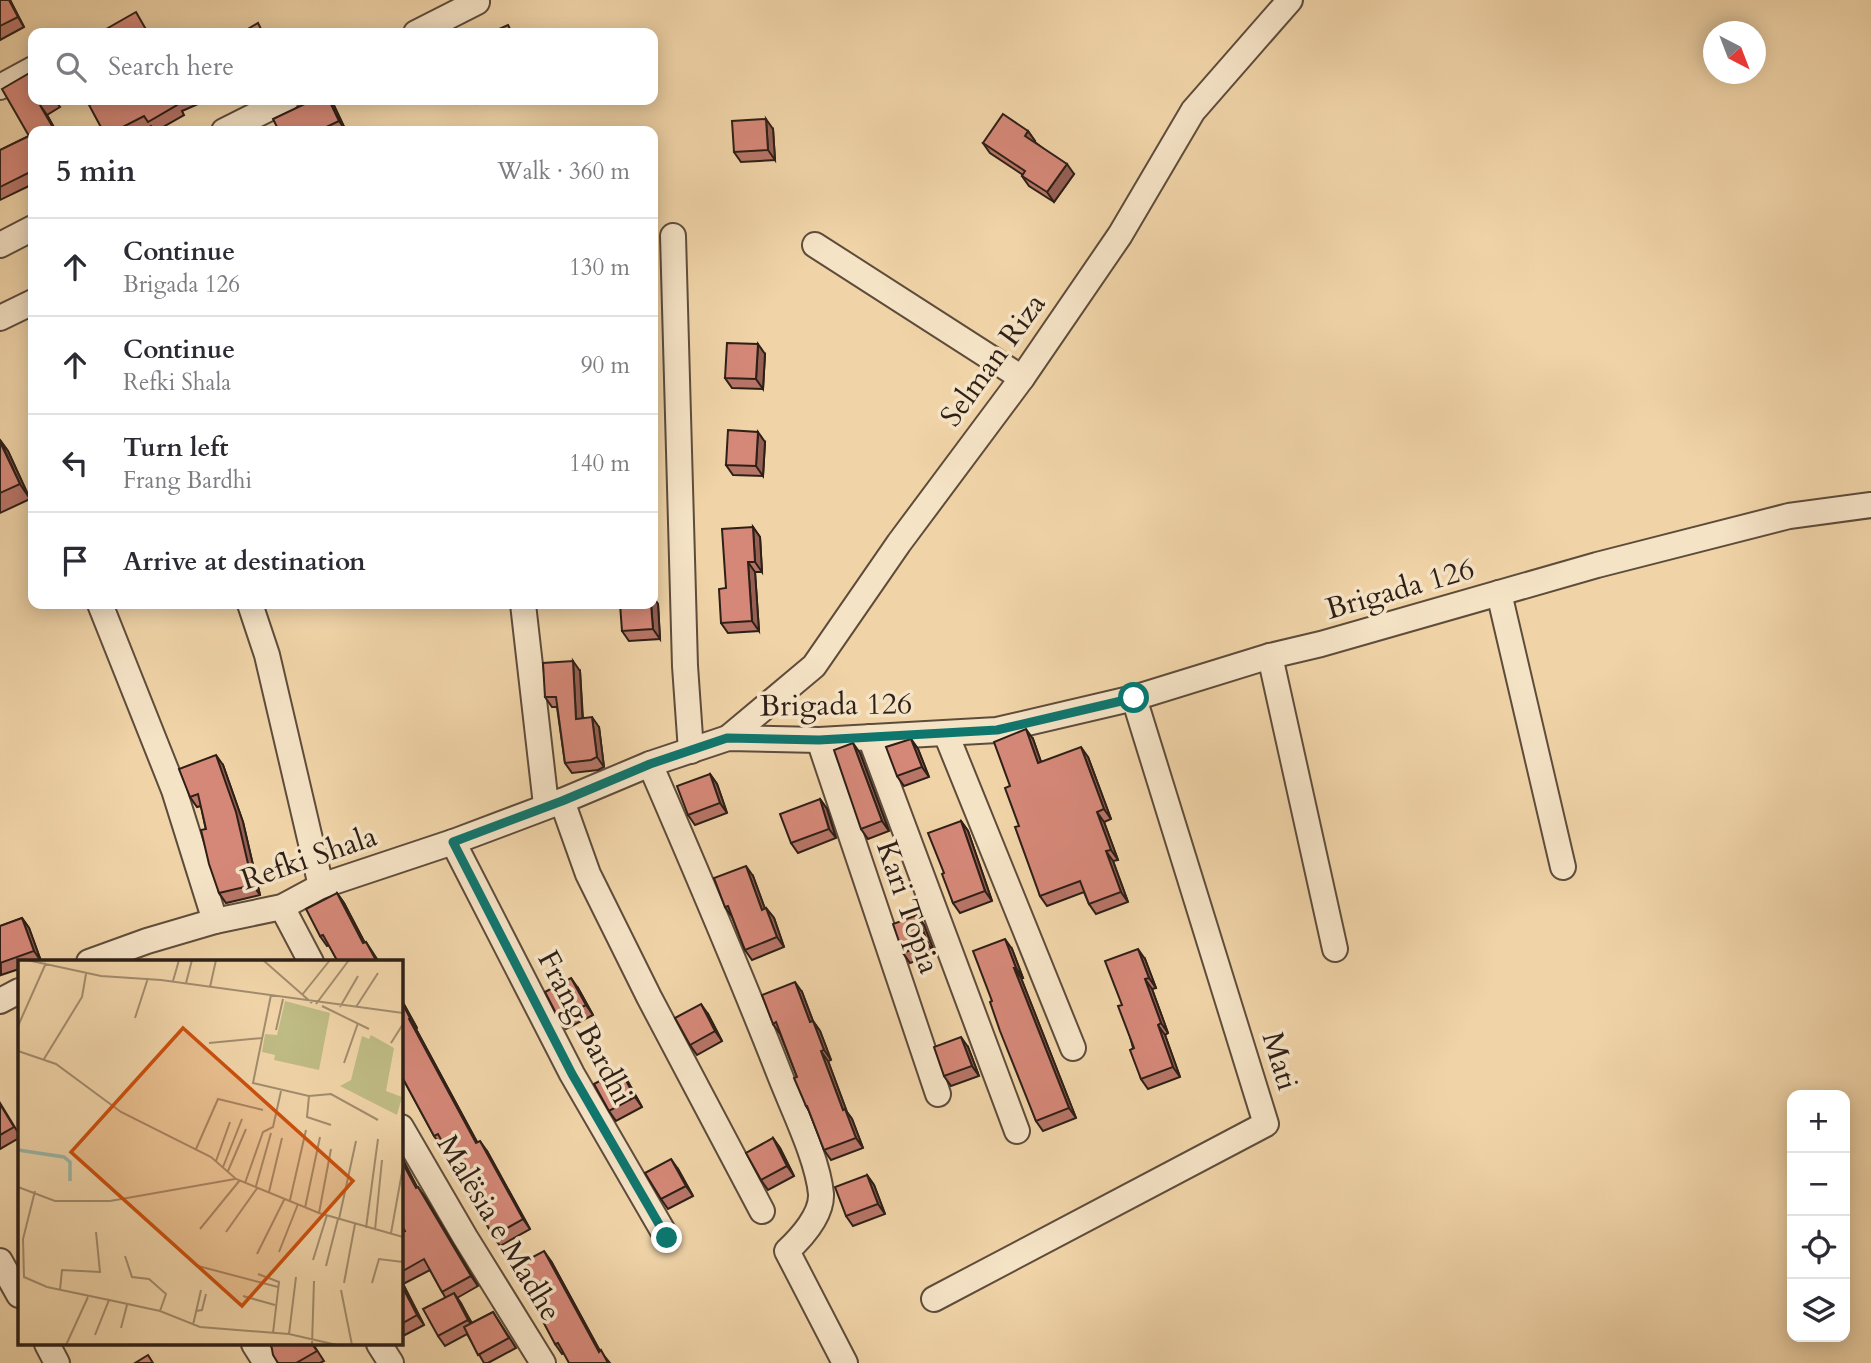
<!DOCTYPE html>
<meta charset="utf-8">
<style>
body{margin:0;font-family:Cardo,serif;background:#f7f7f7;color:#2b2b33}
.controls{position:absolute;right:21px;bottom:21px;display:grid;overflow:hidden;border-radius:14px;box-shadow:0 4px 18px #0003}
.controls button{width:63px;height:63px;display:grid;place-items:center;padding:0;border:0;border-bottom:2px solid #e1e1e2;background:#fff;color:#2b2b33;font:35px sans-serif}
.compass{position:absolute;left:1703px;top:21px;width:63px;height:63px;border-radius:50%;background:#fff;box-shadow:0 4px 18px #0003;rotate:138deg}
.stop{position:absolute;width:21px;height:21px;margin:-16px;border:5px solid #0f766e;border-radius:50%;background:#fff}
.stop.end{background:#0f766e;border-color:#fff;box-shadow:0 2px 7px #0008}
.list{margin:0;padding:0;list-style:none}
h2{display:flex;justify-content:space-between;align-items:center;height:91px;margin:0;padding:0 28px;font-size:30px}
h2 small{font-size:23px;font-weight:400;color:#7c7c81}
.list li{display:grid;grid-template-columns:46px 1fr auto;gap:21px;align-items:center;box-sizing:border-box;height:98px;padding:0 28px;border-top:2px solid #e1e1e2}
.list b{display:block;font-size:26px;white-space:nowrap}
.list p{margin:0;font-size:23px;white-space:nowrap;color:#7c7c81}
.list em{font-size:23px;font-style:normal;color:#7c7c81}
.icon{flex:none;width:38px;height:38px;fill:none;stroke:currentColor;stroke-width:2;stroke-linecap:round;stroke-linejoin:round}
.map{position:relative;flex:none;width:1871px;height:1363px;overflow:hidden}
.search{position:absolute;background:#fff;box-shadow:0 4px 18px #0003;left:28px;top:28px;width:630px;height:77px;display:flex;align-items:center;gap:18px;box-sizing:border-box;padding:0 24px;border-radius:14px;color:#7c7c81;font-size:26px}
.panel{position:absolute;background:#fff;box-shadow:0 4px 18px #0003;left:28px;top:126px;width:630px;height:483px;border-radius:14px}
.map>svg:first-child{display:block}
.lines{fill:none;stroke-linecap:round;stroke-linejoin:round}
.minor-casing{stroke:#5e4c3b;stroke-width:28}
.minor{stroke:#f5e3c6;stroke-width:24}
.wall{fill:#b77567;stroke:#2e1f17;stroke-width:2}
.shaded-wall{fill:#955f54;stroke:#2e1f17;stroke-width:2}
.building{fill:#d58878;stroke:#2e1f17;stroke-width:2}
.route{stroke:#0f766e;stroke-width:9}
.labels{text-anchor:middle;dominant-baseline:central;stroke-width:7;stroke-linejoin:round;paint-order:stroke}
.street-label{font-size:30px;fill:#2e1f17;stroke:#f5e3c6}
.inset-river{fill:none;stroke:#9ab8a9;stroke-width:3.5}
.inset-road{fill:none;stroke:#a28c6e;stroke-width:2}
.view{fill:#cc500e;fill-opacity:0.15;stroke:#cc500e;stroke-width:3.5}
.inset-edge{fill:none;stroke:#2e1f17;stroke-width:3.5}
</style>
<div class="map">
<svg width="1871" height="1363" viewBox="0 0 1871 1363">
<rect width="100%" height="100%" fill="#f0d4a8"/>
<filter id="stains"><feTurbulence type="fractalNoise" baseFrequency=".00286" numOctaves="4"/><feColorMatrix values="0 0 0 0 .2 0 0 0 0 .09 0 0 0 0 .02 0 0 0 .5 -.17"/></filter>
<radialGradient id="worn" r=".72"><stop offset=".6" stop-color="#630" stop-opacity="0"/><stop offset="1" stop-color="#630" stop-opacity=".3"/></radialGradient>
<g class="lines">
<!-- minor casing -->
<g class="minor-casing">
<g id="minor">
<polyline points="416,33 477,2"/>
<polyline points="0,87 33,69"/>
<polyline points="224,131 286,100"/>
<polyline points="673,236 685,666 691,751"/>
<polyline points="0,245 33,228"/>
<polyline points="815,245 1022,378"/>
<polyline points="0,318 33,302"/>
<polyline points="1499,593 1563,867"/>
<polyline points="100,604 174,790 215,921"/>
<polyline points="250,604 267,655 321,886"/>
<polyline points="523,604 546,805"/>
<polyline points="1270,656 1335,949"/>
<polyline points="946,734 1073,1048"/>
<polyline points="870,737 1017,1131"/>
<polyline points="728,738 814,666 899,543 1022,378 1120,235 1193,111 1290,0"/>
<polyline points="819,740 938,1094"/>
<path d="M650,764C695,868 740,973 781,1078C794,1111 818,1160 821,1194C822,1215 801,1238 787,1251L845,1363"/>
<polyline points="562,801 588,874 649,997 762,1211"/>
<polyline points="453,842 572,1074 667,1238"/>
<polyline points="282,907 311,962"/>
<polyline points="89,962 147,941 215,921 282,907 321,886 453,842 562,801 650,764 728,738 819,740 997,730 1134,698 1270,656 1321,644 1597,565 1789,516 1871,505"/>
<polyline points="0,1001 19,991"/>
<polyline points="401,1127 465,1237 543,1363"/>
<polyline points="0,1261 19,1295"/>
<polyline points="934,1299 1266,1124 1134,698"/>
<polyline points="47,1344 57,1363"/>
<polyline points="254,1344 266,1363"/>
<polyline points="379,1344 391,1363"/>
</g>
</g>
<!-- minor -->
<use href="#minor" class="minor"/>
</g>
<!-- wall -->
<g class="wall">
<polygon points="0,0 10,0 24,27 0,40"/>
<polygon points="33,100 55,100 60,107 47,115 56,131 33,131 33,184 0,200 0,150 29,136"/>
<polygon points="99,100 207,100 182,111 184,115 156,131 154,131 151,126 141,131 103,131"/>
<polygon points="313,100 331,100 346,131 279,131"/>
<polygon points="474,100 488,100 477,104"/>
<polygon points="773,129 775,160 741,162 734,152"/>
<polygon points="1028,131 1035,141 1035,142 1074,174 1054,202 1029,186 1022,176 1023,175 990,153 983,143"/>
<polygon points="765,354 763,389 732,388 725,378"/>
<polygon points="0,440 8,451 30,499 0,513"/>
<polygon points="765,442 763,476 733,475 726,465"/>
<polygon points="753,527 760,537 762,572 755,572 759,631 728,633 721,623 726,588"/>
<polygon points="653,597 658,604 660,639 629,641 622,631 653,604"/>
<polygon points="542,604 576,604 576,606 545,608"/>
<polygon points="580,671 583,718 599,727 604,767 598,770 572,773 565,763 557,707 552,707 545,697"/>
<polygon points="911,739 918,749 929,777 904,786 897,776"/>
<polygon points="1033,739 1041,762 1088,757 1111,819 1104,822 1118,860 1113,861 1128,902 1096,914 1089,904 1084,892 1047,906 1040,896 1010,786"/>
<polygon points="860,753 889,831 868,839 861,829"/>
<polygon points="223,765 243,822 260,895 226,903 219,893 201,806 197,807 190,797"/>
<polygon points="710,774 717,784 727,813 695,825 688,815"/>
<polygon points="820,799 827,809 836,838 798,853 791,843"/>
<polygon points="961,821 968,831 992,901 960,913 953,903 944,873"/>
<polygon points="753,876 765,909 766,908 774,918 784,947 752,960 745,950 732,917 725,907"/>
<polygon points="337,893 344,903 365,943 366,942 379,962 338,962 329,945 327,946 320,936"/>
<polygon points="917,915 924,925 935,954 910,963 903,953"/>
<polygon points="22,918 29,928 41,961 37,962 19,962 19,969 1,975 0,926"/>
<polygon points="1012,949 1023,978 1021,978 1076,1118 1043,1131 1036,1121 992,1001"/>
<polygon points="1145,959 1156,988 1152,989 1168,1033 1165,1035 1180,1077 1148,1089 1141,1079 1122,1005"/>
<polygon points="578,988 593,1015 566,1029 559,1019"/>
<polygon points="802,992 813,1021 820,1031 831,1060 828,1061 847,1112 852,1119 863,1148 831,1160 824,1150 809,1111 806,1106 797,1077 780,1034 773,1024"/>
<polygon points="401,999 417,1028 416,1029 477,1142 487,1151 530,1229 500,1246 493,1236 443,1145 441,1146 434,1136 401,1075"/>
<polygon points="708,1014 722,1041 697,1055 690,1045"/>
<polygon points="968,1047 979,1076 951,1086 944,1076"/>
<polygon points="627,1080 642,1107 616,1121 609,1111"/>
<polygon points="0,1103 19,1134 19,1138 0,1149"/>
<polygon points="773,1138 780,1148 794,1176 768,1190 761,1180"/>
<polygon points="403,1160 417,1188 425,1197 478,1286 457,1298 472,1323 493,1312 516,1348 488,1363 484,1363 467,1334 445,1346 438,1336 445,1297 430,1270 403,1284 424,1325 401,1337 401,1233 405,1231"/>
<polygon points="678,1169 693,1196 668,1209 661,1199"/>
<polygon points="867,1175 874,1185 885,1214 853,1226 846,1216"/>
<polygon points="551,1261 600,1351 610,1363 564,1353 562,1354 555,1344"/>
<polygon points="271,1344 313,1344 324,1361 320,1363 278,1363"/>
</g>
<!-- shaded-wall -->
<g class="shaded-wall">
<polygon points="9,0 10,0 24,27 18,17"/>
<polygon points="329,100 331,100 333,103 346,131 339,121"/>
<polygon points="40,105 47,115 56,131 55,131"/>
<polygon points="766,119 773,129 775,160 768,150"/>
<polygon points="1028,131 1035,141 1032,146 1025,136"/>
<polygon points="1067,164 1074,174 1054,202 1047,192"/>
<polygon points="758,344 765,354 763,389 756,379"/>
<polygon points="758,432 765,442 763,476 756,466"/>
<polygon points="0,440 8,451 30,499 20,484"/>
<polygon points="753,527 760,537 762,572 755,562"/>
<polygon points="748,562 755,572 759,631 752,621"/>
<polygon points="653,597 658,604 660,639 653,629 651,604 653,604"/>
<polygon points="573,661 580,671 583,729 576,719"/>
<polygon points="592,717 599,727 604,767 597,757"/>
<polygon points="1026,729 1033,739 1045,773 1038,763"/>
<polygon points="911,739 918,749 929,777 922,767"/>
<polygon points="853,743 860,753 889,831 882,821"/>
<polygon points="1081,747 1088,757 1111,819 1104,809"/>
<polygon points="216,755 223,765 243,822 260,895 253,885"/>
<polygon points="710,774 717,784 727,813 720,803"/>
<polygon points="820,799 827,809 836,838 829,829"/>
<polygon points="1097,812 1104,822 1118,860 1111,850"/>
<polygon points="961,821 968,831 992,901 985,891"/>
<polygon points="1106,851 1113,861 1128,902 1121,892"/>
<polygon points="746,866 753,876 769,920 762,910"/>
<polygon points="337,893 344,903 370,953 363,943"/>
<polygon points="766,908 774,918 784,947 777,937"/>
<polygon points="917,915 924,925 935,954 928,944"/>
<polygon points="22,918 29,928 41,961 34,951"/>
<polygon points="1005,939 1012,949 1023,978 1016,968"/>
<polygon points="1138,949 1145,959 1156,988 1149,978"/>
<polygon points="1014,968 1021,978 1076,1118 1069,1108"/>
<polygon points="571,978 578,988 593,1015 586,1005"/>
<polygon points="1145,979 1152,989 1168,1033 1161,1023"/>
<polygon points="795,982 802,992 817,1032 810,1022"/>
<polygon points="401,999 417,1028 410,1018 401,1001"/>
<polygon points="701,1004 708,1014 722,1041 715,1031"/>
<polygon points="409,1019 416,1029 483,1153 476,1143"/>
<polygon points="813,1021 820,1031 831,1060 824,1050"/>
<polygon points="1158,1025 1165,1035 1180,1077 1173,1067"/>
<polygon points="961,1037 968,1047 979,1076 972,1066"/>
<polygon points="821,1051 828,1061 847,1112 852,1119 863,1148 856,1138 843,1110"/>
<polygon points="620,1070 627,1080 642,1107 635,1097"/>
<polygon points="773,1138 780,1148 794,1176 787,1166"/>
<polygon points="480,1141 487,1151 530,1229 523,1219"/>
<polygon points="401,1157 403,1160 423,1198 416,1188 401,1160"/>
<polygon points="671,1159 678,1169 693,1196 686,1186"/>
<polygon points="867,1175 874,1185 885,1214 878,1204"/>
<polygon points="418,1187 425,1197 478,1286 471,1276"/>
<polygon points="544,1251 551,1261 606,1362 599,1352"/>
<polygon points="401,1281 403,1284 424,1325 417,1315 401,1284"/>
<polygon points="454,1293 461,1303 475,1330 468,1320"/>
</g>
<!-- building -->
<g class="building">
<polygon points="0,0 9,0 18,17 0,26"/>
<polygon points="136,12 148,33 102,33 101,32"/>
<polygon points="258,23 263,33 241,33"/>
<polygon points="508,25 512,33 490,33"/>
<polygon points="33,71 33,100 48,100 40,105 55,131 33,131 33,173 32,171 0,187 0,150 29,136 2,89"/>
<polygon points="99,100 178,100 175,101 177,105 148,122 144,116 115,131 103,131 89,105"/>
<polygon points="313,100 329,100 339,121 318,131 279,131 273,119"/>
<polygon points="1003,114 1028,131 1025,136 1067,164 1047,192 1022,176 1025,171 983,143"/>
<polygon points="766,119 768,150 734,152 732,121"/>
<polygon points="727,343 758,344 756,379 725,378"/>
<polygon points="728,430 758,432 756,466 726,465"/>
<polygon points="0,442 20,484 0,493"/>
<polygon points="753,527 755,562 748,562 752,621 721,623 719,589 726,588 722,529"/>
<polygon points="620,604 651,604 653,629 622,631"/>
<polygon points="573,661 576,719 592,717 597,757 591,760 565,763 556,697 545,697 543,663"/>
<polygon points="1026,729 1038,763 1081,747 1104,809 1097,812 1111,850 1106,851 1121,892 1089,904 1080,881 1040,896 1015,827 1019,826 1005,788 1010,786 994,742"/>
<polygon points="911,739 922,767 897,776 886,747"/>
<polygon points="853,743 882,821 861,829 834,750"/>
<polygon points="216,755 236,812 253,885 219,893 209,864 201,830 206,829 198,794 190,797 179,769"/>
<polygon points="710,774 720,803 688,815 677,786"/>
<polygon points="820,799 829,829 791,843 780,814"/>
<polygon points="961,821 985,891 953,903 942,874 944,873 928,833"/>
<polygon points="746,866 762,910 766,908 777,937 745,950 728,906 725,907 714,878"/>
<polygon points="337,893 363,943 366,942 377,962 338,962 323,935 320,936 306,909"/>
<polygon points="917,915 928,944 903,953 893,924"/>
<polygon points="22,918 34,951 0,963 0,926"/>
<polygon points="1005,939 1016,968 1014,968 1069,1108 1036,1121 1000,1031 990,1002 992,1001 973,951"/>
<polygon points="1138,949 1149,978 1145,979 1161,1023 1158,1025 1173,1067 1141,1079 1130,1050 1134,1048 1118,1006 1122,1005 1105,961"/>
<polygon points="571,978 586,1005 559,1019 545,992"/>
<polygon points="795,982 810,1022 813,1021 824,1050 821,1051 843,1110 845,1109 856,1138 824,1150 807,1106 806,1106 794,1078 797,1077 776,1022 773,1024 762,995"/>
<polygon points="401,1001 410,1018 409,1019 476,1143 480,1141 523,1219 493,1236 438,1134 434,1136 401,1075"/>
<polygon points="701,1004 715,1031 690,1045 675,1018"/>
<polygon points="961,1037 972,1066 944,1076 934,1047"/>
<polygon points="620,1070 635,1097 609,1111 594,1084"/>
<polygon points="0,1104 14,1127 0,1135"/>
<polygon points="773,1138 787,1166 761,1180 746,1153"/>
<polygon points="671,1159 686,1186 661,1199 645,1173"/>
<polygon points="401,1160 416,1188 418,1187 471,1276 442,1292 424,1259 401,1272 401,1233 405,1231 401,1224"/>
<polygon points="867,1175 878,1204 846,1216 835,1187"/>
<polygon points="544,1251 599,1352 601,1350 608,1363 569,1363 558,1343 555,1344 514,1267"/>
<polygon points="401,1284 417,1315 401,1324"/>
<polygon points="454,1293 468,1320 438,1336 423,1309"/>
<polygon points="493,1312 509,1338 478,1355 464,1327"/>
<polygon points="271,1344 312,1344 317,1351 296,1363 278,1363 273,1355"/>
<polygon points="148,1355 153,1363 135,1363"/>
</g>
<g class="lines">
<!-- route -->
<polyline class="route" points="667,1238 572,1074 453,842 562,801 650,764 727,738 819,740 997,730 1134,698"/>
</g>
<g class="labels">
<!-- street labels -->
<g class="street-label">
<text transform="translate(993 360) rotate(-54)">Selman Riza</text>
<text transform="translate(1400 589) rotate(-16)">Brigada 126</text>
<text transform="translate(836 705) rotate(-1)">Brigada 126</text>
<text transform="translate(309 858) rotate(-19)">Refki Shala</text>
<text transform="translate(908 907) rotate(71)">Kari Topia</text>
<text transform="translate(585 1027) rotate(62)">Frang Bardhi</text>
<text transform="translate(1280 1061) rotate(73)">Mati</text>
<text transform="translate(499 1228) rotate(59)">Malësia e Madhe</text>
</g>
</g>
<!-- overview -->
<g transform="translate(18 960)">
<rect width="385" height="385" fill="#f0d4a8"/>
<path d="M267,41L312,53L301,110L256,100L257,95L244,92L247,74L259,75ZM353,75L376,88L368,131L384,137L379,155L322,126L333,120L344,76L351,79Z" fill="#bfbb84"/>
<path class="inset-river" d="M0,190L46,197L52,202V221"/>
<path class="inset-road" d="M9,0L83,16L143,20L385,53M245,0L294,43M155,21L161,0M168,23L174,0M192,27L198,0M253,35L235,123L291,136L289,157L313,165M284,35L312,0M298,44L331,0M304,46L351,69M322,47L340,16M338,47L360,13M117,58L130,18M0,66L28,3M258,70L265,39M191,83L244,78M373,83L385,64M0,91L38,104L103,152L193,197L218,219L301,253L385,277M26,99L64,37L68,14M326,103L340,63M291,136L313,134L360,160M178,189L200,139L245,150M198,201L212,162M205,207L224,159M210,211L228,169M227,223L245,172L255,167L263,131M238,226L253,173M0,227L37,241H92L217,219M17,231L5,279L6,317L29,327L91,340M251,232L264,178M272,240L288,170M287,248L302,177M301,253L313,189M321,259L338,181M348,268L360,179M182,269L222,220M357,270L364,200M208,272L240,227M373,273L385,207M261,292L280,244M239,294L267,238M107,296L114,317L131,319L148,334L142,351M295,300L309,255M180,306L260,327M308,306L320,259M240,314L261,322L255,373M326,323L337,264M354,323L361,299L385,302M42,330L44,310L82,312L78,272M323,330L334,385M225,336L257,345M178,351L184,350L188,334M175,365L183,330M103,368L109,345M271,374L278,317M77,375L91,340L142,351L182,367L271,374L319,385M48,385L70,337M294,385L296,321"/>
<path class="view" d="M165,68L335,221L224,346L53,192Z"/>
<rect width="385" height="385" class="inset-edge"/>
</g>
<rect width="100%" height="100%" filter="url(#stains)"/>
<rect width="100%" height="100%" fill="url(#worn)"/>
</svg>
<div class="controls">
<button>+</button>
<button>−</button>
<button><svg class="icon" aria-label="locate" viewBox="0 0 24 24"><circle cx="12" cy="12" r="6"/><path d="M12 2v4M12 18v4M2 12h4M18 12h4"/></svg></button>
<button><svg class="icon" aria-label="layers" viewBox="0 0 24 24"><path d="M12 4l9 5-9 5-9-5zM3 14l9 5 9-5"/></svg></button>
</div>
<svg class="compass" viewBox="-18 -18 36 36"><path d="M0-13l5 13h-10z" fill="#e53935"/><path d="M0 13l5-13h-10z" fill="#7c7c81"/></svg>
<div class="stop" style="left:1134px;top:698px"></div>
<div class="stop end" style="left:667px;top:1238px"></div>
<div class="search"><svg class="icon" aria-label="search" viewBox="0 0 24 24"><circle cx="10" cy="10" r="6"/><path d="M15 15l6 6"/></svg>Search here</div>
<section class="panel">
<h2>5 min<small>Walk · 360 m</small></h2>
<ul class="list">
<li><svg class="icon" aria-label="ahead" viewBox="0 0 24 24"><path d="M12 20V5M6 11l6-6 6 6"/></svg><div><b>Continue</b><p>Brigada 126</p></div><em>130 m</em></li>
<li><svg class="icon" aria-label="ahead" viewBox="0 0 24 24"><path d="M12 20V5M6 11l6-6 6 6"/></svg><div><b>Continue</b><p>Refki Shala</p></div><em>90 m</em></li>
<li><svg class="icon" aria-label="left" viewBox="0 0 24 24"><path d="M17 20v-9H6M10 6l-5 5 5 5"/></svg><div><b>Turn left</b><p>Frang Bardhi</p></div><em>140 m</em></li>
<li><svg class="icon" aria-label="arrive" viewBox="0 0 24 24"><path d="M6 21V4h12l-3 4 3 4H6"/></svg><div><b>Arrive at destination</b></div></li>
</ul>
</section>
</div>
